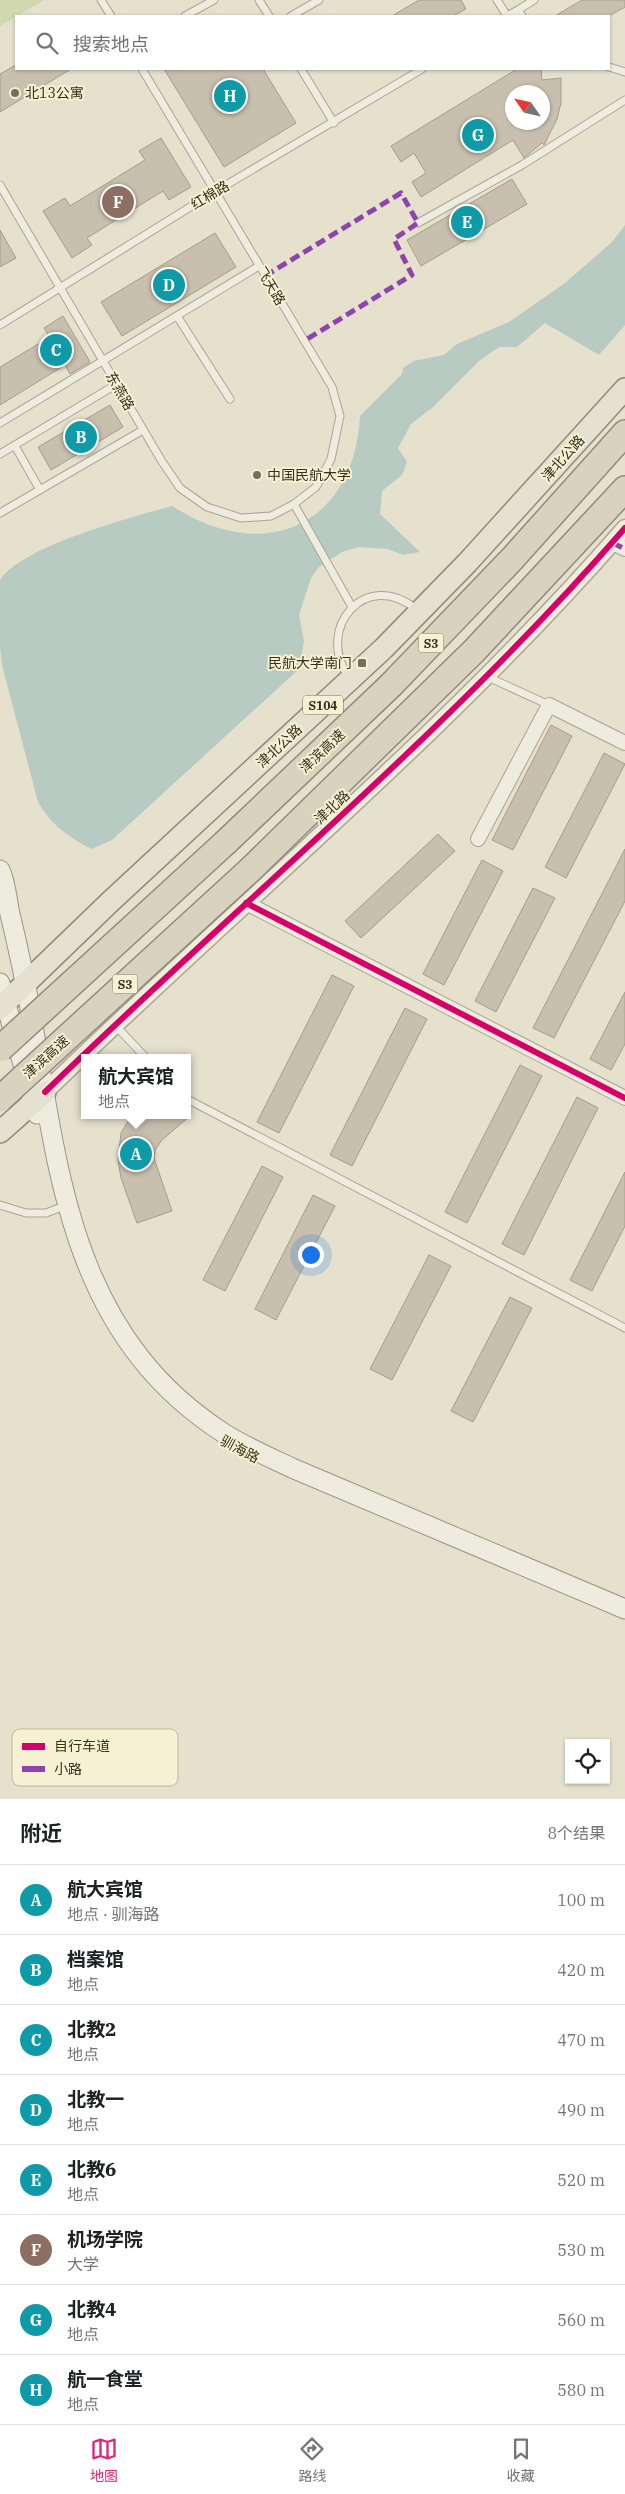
<!DOCTYPE html>
<html lang="zh">
<meta charset="utf-8">
<style>
body{margin:0;font-family:"IBM Plex Serif","Noto Sans SC",serif;background:#f2f2f2;color:#202124}
.controls{position:absolute;right:15px;bottom:15px;display:grid;overflow:hidden;border-radius:0px;box-shadow:0 1px 4px #0004}
.controls button{width:45px;height:45px;display:grid;place-items:center;padding:0;border:0;border-bottom:1px solid #e0e0e0;background:#fff;color:#202124;font:25px sans-serif}
.compass{position:absolute;left:505px;top:85px;width:45px;height:45px;border-radius:50%;background:#fff;box-shadow:0 1px 4px #0004;rotate:304deg}
.you{position:absolute;left:310px;top:1254px;width:18px;height:18px;margin:-12px;border:4px solid #fff;border-radius:50%;background:#1a73e8;box-shadow:0 0 0 8px #1a73e833}
.badge{display:grid;place-items:center;width:32px;height:32px;border-radius:50%;background:#db2777;color:#fff;font-size:16px;font-weight:700}
.pin{position:absolute;translate:-50% -50%;border:2px solid #fff;box-shadow:0 1px 5px #0006}
.popup{position:absolute;left:81px;top:1054px;width:110px;height:65px;box-sizing:border-box;display:grid;place-content:center;border-radius:0px;background:#fff;filter:drop-shadow(0 1px 4px #0005);font-size:16px;white-space:nowrap;color:#757577}
.popup b{font-size:19px;color:#202124}
.popup::after{content:'';position:absolute;left:50%;top:100%;margin-left:-10px;border:10px solid transparent;border-top-color:#fff}
.list{margin:0;padding:0;list-style:none}
h2{display:flex;justify-content:space-between;align-items:center;height:65px;margin:0;padding:0 20px;font-size:21px}
h2 small{font-size:16px;font-weight:400;color:#757577}
.list li{display:grid;grid-template-columns:32px 1fr auto;gap:15px;align-items:center;box-sizing:border-box;height:70px;padding:0 20px;border-top:1px solid #e0e0e0}
.list b{display:block;font-size:19px;white-space:nowrap}
.list p{margin:0;font-size:16px;white-space:nowrap;color:#757577}
.list em{font-size:16px;font-style:normal;color:#757577}
.icon{flex:none;width:28px;height:28px;fill:none;stroke:currentColor;stroke-width:2;stroke-linecap:round;stroke-linejoin:round}
.map{position:relative;flex:none;width:625px;height:1799px;overflow:hidden}
.search{position:absolute;background:#fff;box-shadow:0 1px 4px #0004;left:15px;right:15px;top:15px;height:55px;display:flex;align-items:center;gap:12px;box-sizing:border-box;padding:0 18px;border-radius:0px;color:#757577;font-size:19px}
.sheet{height:625px;background:#fff}
nav{display:flex;justify-content:space-around;align-items:center;box-sizing:border-box;height:70px;border-top:1px solid #e0e0e0;background:#fff;font-size:14px;color:#757577}
nav a{display:grid;justify-items:center;gap:2px}
nav .on{color:#db2777}
.map>svg:first-child{display:block}
.green{fill:#d1d7af}
.water{fill:#b8cbc2}
.building{fill:#c9bfae;stroke:#a59d8c;fill-rule:evenodd}
.lines{fill:none;stroke-linecap:round;stroke-linejoin:round}
.service-casing{stroke:#aaa596;stroke-width:9}
.minor-casing{stroke:#aaa596;stroke-width:16}
.tertiary-casing{stroke:#aaa596;stroke-width:19}
.secondary-casing{stroke:#9a9586;stroke-width:21}
.primary-casing{stroke:#908b7d;stroke-width:24}
.motorway-casing{stroke:#908b7d;stroke-width:28}
.service{stroke:#eeebdf;stroke-width:7}
.minor{stroke:#eeebdf;stroke-width:14}
.tertiary{stroke:#eeebdf;stroke-width:16}
.secondary{stroke:#eeebdf;stroke-width:19}
.primary{stroke:#e5e1d0;stroke-width:21}
.motorway{stroke:#d9d2be;stroke-width:25}
.motorway-bridge-casing{stroke:#908b7d;stroke-width:28;stroke-linecap:butt}
.motorway-bridge{stroke:#d9d2be;stroke-width:25}
.quiet{stroke:#8e44ad;stroke-width:5;stroke-dasharray:10 5;stroke-linecap:butt}
.cycleway-casing{stroke:#f6f1d3;stroke-width:9}
.cycleway{stroke:#d6006c;stroke-width:6}
.poi-dot{fill:#766d5b;stroke:#f6f1d3;stroke-width:2}
.labels{text-anchor:middle;dominant-baseline:central;stroke-width:4;stroke-linejoin:round;paint-order:stroke}
.shield{fill:#f6f1d3;stroke:#726954;stroke-width:1}
.shield-label{font-size:12px;font-weight:bold;fill:#3a2f1e}
.poi-label{font-size:14px;fill:#3a2f1e;stroke:#f6f1d3;text-anchor:start}
.street-label{font-size:14px;fill:#3a2f1e;stroke:#f6f1d3}
.key{fill:#f6f1d3;stroke:#beb79d;stroke-width:1}
.key-label{font-size:14px;fill:#3a2f1e}
</style>
<div class="map">
<svg width="625" height="1799" viewBox="0 0 625 1799">
<rect width="100%" height="100%" fill="#e5e1cd"/>
<!-- green -->
<polygon class="green" points="0,0 44,0 0,26"/>
<!-- water -->
<path class="water" d="M625,225V325L599,355L545,323L517,347H499L479,361L432,408L411,424L398,448L407,462L402,475L382,491L380,514L420,552L403,555L388,549L359,547L342,552L319,567L311,578L299,615L304,641L299,669L112,840L91,849C68,836 52,826 38,802L2,665L0,647V580C22,546 132,517 172,506C263,565 354,527 360,416L402,374L403,368L414,361L444,355L457,344L509,322L565,283L611,243Z"/>
<!-- building -->
<g class="building">
<polygon points="419,0 461,0 466,9 453,16 392,16"/>
<polygon points="582,0 625,0 625,7 609,16 555,16"/>
<polygon points="16,65 16,69 71,69 0,112 0,74"/>
<polygon points="164,69 263,69 296,123 224,167"/>
<path d="M517,69H541L542,80L561,78V103L557,119L544,145L542,143L524,158L513,140L421,197L412,182L426,173L414,153L401,162L391,146ZM512,92H542V122H512Z"/>
<polygon points="161,138 191,187 169,200 163,191 87,238 92,245 72,258 43,211 65,198 70,206 145,160 139,151"/>
<polygon points="512,179 527,204 421,266 407,240"/>
<polygon points="0,230 16,258 0,267"/>
<polygon points="215,233 236,267 122,336 101,302"/>
<polygon points="63,316 90,362 70,374 65,365 0,405 0,367 50,337 44,328"/>
<polygon points="110,405 123,427 51,470 38,447"/>
<polygon points="551,725 572,736 513,850 492,840"/>
<polygon points="604,753 625,764 566,878 545,867"/>
<polygon points="438,834 455,851 361,938 345,921"/>
<polygon points="625,849 625,901 554,1038 533,1028"/>
<polygon points="482,860 503,871 444,985 423,974"/>
<polygon points="533,888 555,898 496,1012 475,1001"/>
<polygon points="332,975 354,986 279,1133 257,1122"/>
<polygon points="625,992 625,1044 611,1070 590,1059"/>
<polygon points="405,1008 427,1019 352,1166 330,1155"/>
<polygon points="520,1065 542,1076 467,1223 445,1212"/>
<polygon points="577,1097 598,1108 524,1255 502,1244"/>
<polygon points="132,1115 191,1115 162,1140 155,1150 154,1158 172,1211 137,1223 121,1178 118,1160 121,1133"/>
<polygon points="262,1166 283,1177 225,1291 203,1280"/>
<polygon points="625,1172 625,1226 592,1291 570,1280"/>
<polygon points="313,1195 335,1206 276,1320 255,1309"/>
<polygon points="429,1255 451,1266 392,1380 370,1369"/>
<polygon points="510,1297 532,1308 473,1422 451,1411"/>
</g>
<g class="lines">
<!-- service casing -->
<g class="service-casing">
<g id="service">
<polyline points="101,0 111,16"/>
<polyline points="259,0 269,16"/>
<polyline points="497,0 507,16 518,10 522,16"/>
<polyline points="518,10 534,0"/>
<polyline points="185,16 214,0"/>
<polyline points="291,16 319,0"/>
<polyline points="609,67 625,72"/>
<polyline points="301,69 334,123"/>
<polyline points="0,185 161,460 180,488 207,507 241,518 271,516 294,504 316,487 331,459 340,416 332,387 142,69"/>
<polyline points="418,223 522,165 625,100"/>
<polyline points="177,316 230,399"/>
<polyline points="0,325 216,191 422,69"/>
<polyline points="0,423 259,266"/>
<polyline points="15,446 40,490"/>
<polyline points="0,454 117,384"/>
<polyline points="294,504 352,607"/>
<polyline points="0,513 143,430"/>
<path d="M349,677C314,629 366,567 417,610"/>
<polyline points="488,677 549,705"/>
<polyline points="115,1025 146,1058"/>
<polyline points="187,1099 625,1328"/>
<polyline points="0,1205 26,1213 46,1213 67,1205"/>
</g>
</g>
<!-- minor casing -->
<g class="minor-casing">
<g id="minor">
<polyline points="613,543 625,549"/>
<polyline points="478,839 549,705 625,743"/>
<polyline points="246,903 625,1098"/>
</g>
</g>
<!-- tertiary casing -->
<g class="tertiary-casing">
<path id="tertiary" d="M45,1092C238,904 448,732 625,528"/>
</g>
<!-- secondary casing -->
<g class="secondary-casing">
<g id="secondary">
<path d="M0,870C6,883 7,900 10,914C18,947 25,980 31,1014C59,1176 72,1336 225,1434C246,1447 269,1457 292,1468L625,1609"/>
<polyline points="0,983 37,1114"/>
</g>
</g>
<!-- primary casing -->
<g class="primary-casing">
<g id="primary">
<polyline points="0,1008 111,901 384,648 467,563 625,389"/>
<polyline points="0,1132 45,1092"/>
</g>
</g>
<!-- motorway casing -->
<g class="motorway-casing">
<g id="motorway">
<polyline points="226,842 391,685 512,559 625,433"/>
<polyline points="251,869 474,651 625,489"/>
</g>
</g>
<!-- service -->
<use href="#service" class="service"/>
<!-- minor -->
<use href="#minor" class="minor"/>
<!-- tertiary -->
<use href="#tertiary" class="tertiary"/>
<!-- secondary -->
<use href="#secondary" class="secondary"/>
<!-- primary -->
<use href="#primary" class="primary"/>
<!-- motorway -->
<use href="#motorway" class="motorway"/>
<!-- motorway-bridge casing -->
<g class="motorway-bridge-casing">
<g id="motorway-bridge">
<polyline points="0,1049 226,842"/>
<polyline points="0,1099 251,869"/>
</g>
</g>
<!-- motorway-bridge -->
<use href="#motorway-bridge" class="motorway-bridge"/>
<!-- quiet -->
<g class="quiet">
<polyline points="265,276 401,193 418,223 394,239 412,275 304,341"/>
<polyline points="613,543 625,549"/>
</g>
<!-- cycleway casing -->
<g class="cycleway-casing">
<g id="cycleway">
<polyline points="246,903 625,1098"/>
<path d="M45,1092C238,904 448,732 625,528"/>
</g>
</g>
<!-- cycleway -->
<use href="#cycleway" class="cycleway"/>
</g>
<!-- markers -->
<g class="poi-dot">
<circle cx="15" cy="93" r="5"/>
<circle cx="257" cy="475" r="5"/>
<rect x="357" y="658" width="10" height="10" rx="2.5"/>
</g>
<g class="labels">
<!-- shield labels -->
<g class="shield">
<rect x="418.5" y="633.5" width="25" height="19" rx="4"/>
<rect x="303" y="695.5" width="40" height="19" rx="4"/>
<rect x="112.5" y="974.5" width="25" height="19" rx="4"/>
</g>
<g class="shield-label">
<text x="431" y="643">S3</text>
<text x="323" y="705">S104</text>
<text x="125" y="984">S3</text>
</g>
<!-- poi labels -->
<g class="poi-label">
<text x="25" y="93">北13公寓</text>
<text x="267" y="475">中国民航大学</text>
<text x="352" y="663" text-anchor="end">民航大学南门</text>
</g>
<!-- street labels -->
<g class="street-label">
<text transform="translate(210 195) rotate(-31)">红棉路</text>
<text transform="translate(271 286) rotate(59)">飞天路</text>
<text transform="translate(120 391) rotate(60)">东燕路</text>
<text transform="translate(563 458) rotate(-48)">津北公路</text>
<text transform="translate(279 746) rotate(-43)">津北公路</text>
<text transform="translate(322 751) rotate(-43)">津滨高速</text>
<text transform="translate(332 807) rotate(-43)">津北路</text>
<text transform="translate(46 1057) rotate(-42)">津滨高速</text>
<text transform="translate(240 1449) rotate(28)">驯海路</text>
</g>
</g>
<!-- legend -->
<rect x="12" y="1729" width="166" height="57" rx="8" class="key"/>
<rect x="22" y="1743" width="23" height="7" fill="#d6006c"/>
<rect x="22" y="1766" width="23" height="6" fill="#8e44ad"/>
<g class="key-label">
<text x="54" y="1751">自行车道</text>
<text x="54" y="1774">小路</text>
</g>
</svg>
<div class="controls">
<button><svg class="icon" aria-label="locate" viewBox="0 0 24 24"><circle cx="12" cy="12" r="6"/><path d="M12 2v4M12 18v4M2 12h4M18 12h4"/></svg></button>
</div>
<svg class="compass" viewBox="-18 -18 36 36"><path d="M0-13l5 13h-10z" fill="#e53935"/><path d="M0 13l5-13h-10z" fill="#757577"/></svg>
<div class="you"></div>
<div class="pin badge" style="left:136px;top:1154px;background:#0f9aa8">A</div>
<div class="popup"><b>航大宾馆</b>地点</div>
<div class="pin badge" style="left:81px;top:437px;background:#0f9aa8">B</div>
<div class="pin badge" style="left:56px;top:350px;background:#0f9aa8">C</div>
<div class="pin badge" style="left:169px;top:285px;background:#0f9aa8">D</div>
<div class="pin badge" style="left:467px;top:222px;background:#0f9aa8">E</div>
<div class="pin badge" style="left:118px;top:202px;background:#8d6e63">F</div>
<div class="pin badge" style="left:478px;top:135px;background:#0f9aa8">G</div>
<div class="pin badge" style="left:230px;top:96px;background:#0f9aa8">H</div>
<div class="search"><svg class="icon" aria-label="search" viewBox="0 0 24 24"><circle cx="10" cy="10" r="6"/><path d="M15 15l6 6"/></svg>搜索地点</div>
</div>
<section class="sheet">
<h2>附近<small>8个结果</small></h2>
<ul class="list">
<li><span class="badge" style="background:#0f9aa8">A</span><div><b>航大宾馆</b><p>地点 · 驯海路</p></div><em>100 m</em></li>
<li><span class="badge" style="background:#0f9aa8">B</span><div><b>档案馆</b><p>地点</p></div><em>420 m</em></li>
<li><span class="badge" style="background:#0f9aa8">C</span><div><b>北教2</b><p>地点</p></div><em>470 m</em></li>
<li><span class="badge" style="background:#0f9aa8">D</span><div><b>北教一</b><p>地点</p></div><em>490 m</em></li>
<li><span class="badge" style="background:#0f9aa8">E</span><div><b>北教6</b><p>地点</p></div><em>520 m</em></li>
<li><span class="badge" style="background:#8d6e63">F</span><div><b>机场学院</b><p>大学</p></div><em>530 m</em></li>
<li><span class="badge" style="background:#0f9aa8">G</span><div><b>北教4</b><p>地点</p></div><em>560 m</em></li>
<li><span class="badge" style="background:#0f9aa8">H</span><div><b>航一食堂</b><p>地点</p></div><em>580 m</em></li>
</ul>
</section>
<nav>
<a class="on"><svg class="icon" aria-label="map" viewBox="0 0 24 24"><path d="M3 6l6-2 6 2 6-2v14l-6 2-6-2-6 2zM9 4v14M15 6v14"/></svg>地图</a>
<a><svg class="icon" aria-label="directions" viewBox="0 0 24 24"><path d="M12 3l9 9-9 9-9-9zM9 14v-3h6M13 9l2 2-2 2"/></svg>路线</a>
<a><svg class="icon" aria-label="saved" viewBox="0 0 24 24"><path d="M7 4h10v16l-5-4-5 4z"/></svg>收藏</a>
</nav>
